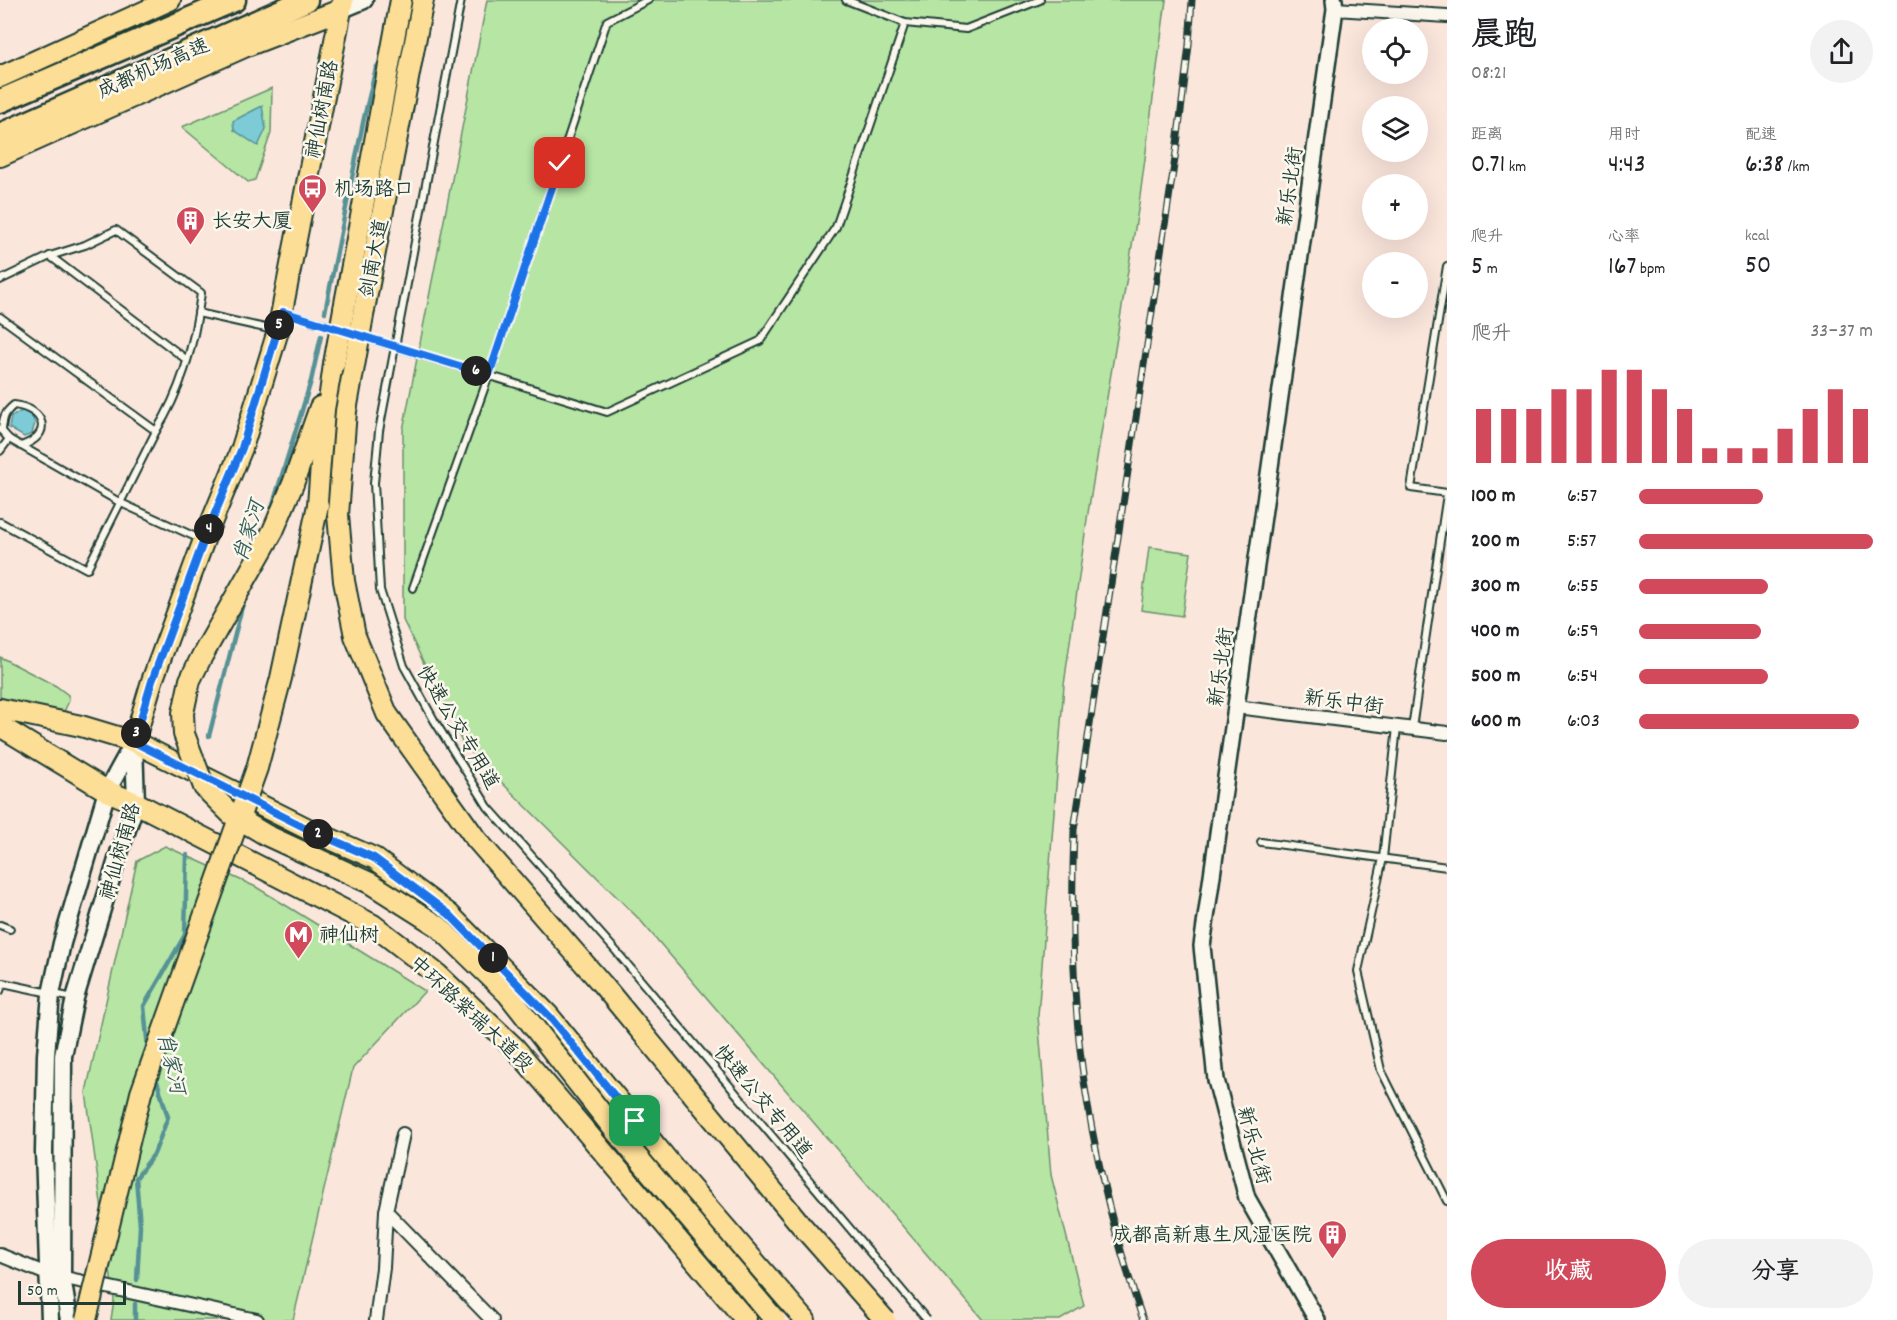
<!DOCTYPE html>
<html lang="zh">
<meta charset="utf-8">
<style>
body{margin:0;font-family:Dekko,"LXGW WenKai TC",sans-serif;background:#f2f2f2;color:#202124;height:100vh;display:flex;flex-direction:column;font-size:22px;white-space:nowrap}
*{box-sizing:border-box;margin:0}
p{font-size:20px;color:#757577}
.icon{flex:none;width:33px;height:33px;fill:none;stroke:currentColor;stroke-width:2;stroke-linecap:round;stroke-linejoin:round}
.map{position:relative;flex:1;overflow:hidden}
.panel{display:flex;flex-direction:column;background:#fff;width:450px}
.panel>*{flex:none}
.tools{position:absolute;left:1362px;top:18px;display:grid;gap:12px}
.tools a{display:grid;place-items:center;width:66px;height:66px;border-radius:50%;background:#fff;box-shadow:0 6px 24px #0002;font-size:30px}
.scale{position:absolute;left:18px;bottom:15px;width:108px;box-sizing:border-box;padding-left:6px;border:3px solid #1f3d34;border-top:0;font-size:16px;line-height:21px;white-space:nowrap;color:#1f3d34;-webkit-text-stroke:4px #fbf7ec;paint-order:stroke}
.pin{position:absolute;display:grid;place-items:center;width:51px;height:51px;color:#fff;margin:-26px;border-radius:12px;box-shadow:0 3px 9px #0006}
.km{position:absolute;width:30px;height:30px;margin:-15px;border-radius:50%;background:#222;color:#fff;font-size:16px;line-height:30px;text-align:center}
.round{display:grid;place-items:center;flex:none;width:63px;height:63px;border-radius:32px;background:#f2f2f2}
.overview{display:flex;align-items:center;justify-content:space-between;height:102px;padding:0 24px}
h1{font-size:33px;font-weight:600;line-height:45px}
.stats{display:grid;grid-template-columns:repeat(3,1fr);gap:9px;height:102px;padding:6px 24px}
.stats div{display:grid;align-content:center}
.stats b{font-size:26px;font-weight:600}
.stats small{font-size:16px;font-weight:400}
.stats p{font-size:16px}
.chart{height:168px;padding:12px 24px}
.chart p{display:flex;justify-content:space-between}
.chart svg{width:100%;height:108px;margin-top:6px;stroke:#d1495b;stroke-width:6}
.button{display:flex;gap:12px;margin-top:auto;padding:12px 24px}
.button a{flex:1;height:69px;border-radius:36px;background:#d1495b;color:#fff;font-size:24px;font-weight:600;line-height:69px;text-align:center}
.button a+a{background:#f2f2f2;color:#202124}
ul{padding:0 24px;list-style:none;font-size:20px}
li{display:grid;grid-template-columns:96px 72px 1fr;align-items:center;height:45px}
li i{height:15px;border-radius:8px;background:#d1495b}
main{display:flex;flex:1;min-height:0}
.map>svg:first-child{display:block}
.green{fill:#b6e5a4;stroke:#6a916c;stroke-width:1.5}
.water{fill:#7bcbd6;stroke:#569295;stroke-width:1.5}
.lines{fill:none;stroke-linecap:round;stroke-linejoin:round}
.stream{stroke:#569295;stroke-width:4.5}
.service-casing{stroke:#1f3d34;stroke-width:10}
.minor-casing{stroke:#1f3d34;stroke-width:16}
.tertiary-casing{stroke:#1f3d34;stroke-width:20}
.secondary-casing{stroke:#1f3d34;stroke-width:21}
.primary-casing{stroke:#1f3d34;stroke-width:24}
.trunk-casing{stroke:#1f3d34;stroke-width:24}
.motorway-casing{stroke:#1f3d34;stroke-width:27}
.service{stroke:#fbf7ec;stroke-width:6}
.minor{stroke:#fbf7ec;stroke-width:12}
.tertiary{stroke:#fbf7ec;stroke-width:15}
.secondary{stroke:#fbf7ec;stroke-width:16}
.primary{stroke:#fdde96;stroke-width:20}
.trunk{stroke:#fdde96;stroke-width:20}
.motorway{stroke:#fdde96;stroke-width:22}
.rail-casing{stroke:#1f3d34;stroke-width:7}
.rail{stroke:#fbf7ec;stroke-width:4.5;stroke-dasharray:14;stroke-linecap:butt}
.service-bridge-casing{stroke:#1f3d34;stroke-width:10;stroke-linecap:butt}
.trunk-bridge-casing{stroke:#1f3d34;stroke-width:24;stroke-linecap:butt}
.service-bridge{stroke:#fbf7ec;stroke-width:6}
.trunk-bridge{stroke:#fdde96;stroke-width:20}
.route-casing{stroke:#fff;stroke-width:12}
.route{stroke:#1a73e8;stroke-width:8}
.labels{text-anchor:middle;stroke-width:5;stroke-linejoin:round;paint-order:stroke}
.street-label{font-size:20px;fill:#1f3d34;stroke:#fbf7ec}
.poi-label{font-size:20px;fill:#1f3d34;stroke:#fbf7ec;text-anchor:start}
.water-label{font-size:21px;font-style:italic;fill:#36605c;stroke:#fbf7ec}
</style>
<main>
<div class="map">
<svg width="1447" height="1320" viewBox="0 0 1447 1320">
<rect width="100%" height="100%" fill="#fbe6dc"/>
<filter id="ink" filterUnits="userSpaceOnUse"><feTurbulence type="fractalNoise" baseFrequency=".0167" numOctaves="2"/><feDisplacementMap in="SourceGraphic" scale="12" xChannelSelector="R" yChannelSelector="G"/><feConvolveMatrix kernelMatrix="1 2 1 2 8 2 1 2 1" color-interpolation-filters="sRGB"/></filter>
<g filter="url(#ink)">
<!-- green -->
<g class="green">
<polygon points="487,0 1166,0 1139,204 1087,519 1064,685 1038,1016 1051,1175 1084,1306 1060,1320 983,1320 640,920 463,744 403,620 403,430"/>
<polygon points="272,88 271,133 255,180 248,182 182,127"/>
<polygon points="1149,547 1191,553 1182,616 1141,610"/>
<polygon points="0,657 56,686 68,695 69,701 60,720 0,697"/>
<polygon points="165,846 256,887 425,991 353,1068 293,1320 111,1320 114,1300 86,1092 137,861"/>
</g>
<!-- water -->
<g class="water">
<polygon points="262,106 266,129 258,146 234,130 233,121"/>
<polygon points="23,410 30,413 35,423 32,434 24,437 9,428 11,417"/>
</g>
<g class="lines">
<!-- stream -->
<g class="stream">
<polyline points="325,312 364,118 376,68 381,61"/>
<polyline points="270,514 311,381 321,336"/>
<polyline points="209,736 244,599"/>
<polyline points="148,1049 144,1006 185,935 187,855"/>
<polyline points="137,1280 140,1226 136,1178 154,1154 168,1117 155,1075"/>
<polyline points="135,1320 135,1304"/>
</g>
<defs>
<g id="service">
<polyline points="846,0 905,23 966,29 1040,0"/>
<polyline points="50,256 187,360"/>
<polyline points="1447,266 1411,488 1447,493"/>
<path d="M0,280L50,256L85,245L116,230L201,293C195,341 182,390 156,431L87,569L0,522"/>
<polyline points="283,312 337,328"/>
<polyline points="198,313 274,330"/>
<polyline points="0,317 156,431"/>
<polyline points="364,337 607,412 760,341 836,227 905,23"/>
<polyline points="0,429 9,439 121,503 200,539"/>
<path d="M2,430C3,418 4,413 14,405C45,409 54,435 21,446"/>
<polyline points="0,451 9,439"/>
<polyline points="413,588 489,375 607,21 648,0"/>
<polyline points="1397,727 1383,858 1358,971 1381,1070 1447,1201"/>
<polyline points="1412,728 1447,494"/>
<polyline points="1261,842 1447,867"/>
<polyline points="0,925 10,929"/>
<polyline points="0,991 3,983 73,998"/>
</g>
<g id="minor">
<polyline points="1335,9 1447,16"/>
<polyline points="1236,707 1447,733"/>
<polyline points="386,1211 492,1320"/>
<polyline points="0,1255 47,1274 257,1320"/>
<polyline points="376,1320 383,1268 386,1211 403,1134"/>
</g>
<polyline id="tertiary" points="1317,1320 1247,1198 1216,1080 1202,946 1335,9 1334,0"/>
<g id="secondary">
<polyline points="340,10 364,0"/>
<polyline points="50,1320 44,1152 46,1055 51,994 62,943 107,791 134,742"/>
<polyline points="69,1320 62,1277 63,1056 75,998 119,853 136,803 134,744"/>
</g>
<g id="primary">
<polyline points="0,77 170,0"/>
<polyline points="0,156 244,47 340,10"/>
<polyline points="0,709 81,726 134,742 310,830 374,858 449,914 549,1016 678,1173 805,1320"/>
<polyline points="0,726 107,791 136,803 373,925 437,974 515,1048 746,1320"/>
<polyline points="134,742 152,681 204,540 242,448 278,331 343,0"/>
</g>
<g id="trunk">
<polyline points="344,309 401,0"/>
<polyline points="364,310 423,0"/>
<polyline points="293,484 320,407"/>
<polyline points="318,505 322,452 334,364"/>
</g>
<g id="motorway">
<polyline points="0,101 234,0"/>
<polyline points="0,135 306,0"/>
</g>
</defs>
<!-- service casing -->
<use href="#service" class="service-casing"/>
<!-- minor casing -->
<use href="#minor" class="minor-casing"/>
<!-- tertiary casing -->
<use href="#tertiary" class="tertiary-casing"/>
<!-- secondary casing -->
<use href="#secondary" class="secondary-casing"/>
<!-- primary casing -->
<use href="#primary" class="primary-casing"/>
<!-- trunk casing -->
<use href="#trunk" class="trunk-casing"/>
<!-- motorway casing -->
<use href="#motorway" class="motorway-casing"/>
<!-- service -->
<use href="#service" class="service"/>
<!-- minor -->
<use href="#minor" class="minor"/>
<!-- tertiary -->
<use href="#tertiary" class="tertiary"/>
<!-- secondary -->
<use href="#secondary" class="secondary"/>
<!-- primary -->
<use href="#primary" class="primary"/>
<!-- trunk -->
<use href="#trunk" class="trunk"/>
<!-- motorway -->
<use href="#motorway" class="motorway"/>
<defs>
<path id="rail" d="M1143,1320C1116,1242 1096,1162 1084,1081C1072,998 1071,913 1074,830L1176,152L1189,45L1192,0"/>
</defs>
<!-- rail casing -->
<use href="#rail" class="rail-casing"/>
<!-- rail -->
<use href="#rail" class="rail"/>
<defs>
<polyline id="service-bridge" points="461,0 379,431 374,483 380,590 404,666 434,720 488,807 616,951 927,1320"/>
<g id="trunk-bridge">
<polyline points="364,310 346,411 338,515 344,581 355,636 387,714 476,839 602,984 801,1225 885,1320"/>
<polyline points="334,364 344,309"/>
<polyline points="293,484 273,531 202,656 190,680 183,713 184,734 204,787 231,814 266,835 370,883 438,926 508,994 617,1133 775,1320"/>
<polyline points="86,1320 141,1093 257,768 281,678 318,505"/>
</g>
</defs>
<!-- service-bridge casing -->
<use href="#service-bridge" class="service-bridge-casing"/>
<!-- trunk-bridge casing -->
<use href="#trunk-bridge" class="trunk-bridge-casing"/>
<!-- service-bridge -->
<use href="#service-bridge" class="service-bridge"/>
<!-- trunk-bridge -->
<use href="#trunk-bridge" class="trunk-bridge"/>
</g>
</g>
<g class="lines" filter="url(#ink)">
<defs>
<polyline id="route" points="560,163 489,375 283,312 242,448 204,540 152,681 134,742 310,830 374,858 449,914 549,1016 635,1121"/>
</defs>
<!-- route casing -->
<use href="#route" class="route-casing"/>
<!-- route -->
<use href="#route" class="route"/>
</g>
<!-- icons -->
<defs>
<symbol id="bus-pin" viewBox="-11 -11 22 30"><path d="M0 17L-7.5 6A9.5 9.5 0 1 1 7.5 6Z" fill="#d1495b" stroke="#fbf7ec"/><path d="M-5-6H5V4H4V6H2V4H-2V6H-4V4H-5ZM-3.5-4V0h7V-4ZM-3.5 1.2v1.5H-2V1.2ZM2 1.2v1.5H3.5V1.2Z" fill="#fff"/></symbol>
<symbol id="building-pin" viewBox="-11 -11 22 30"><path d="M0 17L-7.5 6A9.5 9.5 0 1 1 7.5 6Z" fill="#d1495b" stroke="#fbf7ec"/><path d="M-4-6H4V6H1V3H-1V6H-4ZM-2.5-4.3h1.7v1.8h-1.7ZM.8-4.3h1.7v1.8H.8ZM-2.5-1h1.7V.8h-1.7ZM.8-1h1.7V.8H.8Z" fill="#fff"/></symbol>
<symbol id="metro-pin" viewBox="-11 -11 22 30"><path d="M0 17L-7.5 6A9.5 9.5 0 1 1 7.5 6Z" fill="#d1495b" stroke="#fbf7ec"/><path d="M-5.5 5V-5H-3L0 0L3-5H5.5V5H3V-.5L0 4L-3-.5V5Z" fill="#fff"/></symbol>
</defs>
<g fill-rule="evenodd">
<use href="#bus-pin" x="296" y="172" width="33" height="45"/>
<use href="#building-pin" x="174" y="204" width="33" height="45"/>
<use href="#metro-pin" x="282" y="918" width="33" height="45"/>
<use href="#building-pin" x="1316" y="1218" width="33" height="45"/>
</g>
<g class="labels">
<!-- street labels -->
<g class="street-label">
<text transform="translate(153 67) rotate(-24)" y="7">成都机场高速</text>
<text transform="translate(321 109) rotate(-79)" y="7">神仙树南路</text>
<text transform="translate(1289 186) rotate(-82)" y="7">新乐北街</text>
<text transform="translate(373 258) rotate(-79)" y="7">剑南大道</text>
<text transform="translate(1220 667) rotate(-82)" y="7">新乐北街</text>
<text transform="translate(1344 701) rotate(7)" y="7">新乐中街</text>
<text transform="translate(459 727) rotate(59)" y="7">快速公交专用道</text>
<text transform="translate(119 851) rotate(-74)" y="7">神仙树南路</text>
<text transform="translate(472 1013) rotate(43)" y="7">中环路紫瑞大道段</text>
<text transform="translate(764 1101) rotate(50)" y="7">快速公交专用道</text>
<text transform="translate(1255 1145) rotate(75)" y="7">新乐北街</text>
</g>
<!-- poi labels -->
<g class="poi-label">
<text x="334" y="195">机场路口</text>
<text x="212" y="227">长安大厦</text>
<text x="319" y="941">神仙树</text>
<text x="1312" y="1241" text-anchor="end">成都高新惠生风湿医院</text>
</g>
<!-- water labels -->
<g class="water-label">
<text transform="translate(248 531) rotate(-73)" y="7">肖家河</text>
<text transform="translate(172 1063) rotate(77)" y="7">肖家河</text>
</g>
</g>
</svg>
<div class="tools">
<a><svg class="icon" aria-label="locate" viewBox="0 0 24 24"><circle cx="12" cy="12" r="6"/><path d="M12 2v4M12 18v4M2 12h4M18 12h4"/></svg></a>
<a><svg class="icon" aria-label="layers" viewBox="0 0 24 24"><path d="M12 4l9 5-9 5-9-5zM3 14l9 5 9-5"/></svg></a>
<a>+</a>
<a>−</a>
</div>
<div class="scale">50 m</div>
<div class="pin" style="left:635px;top:1121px;background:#1e9e55"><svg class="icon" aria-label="arrive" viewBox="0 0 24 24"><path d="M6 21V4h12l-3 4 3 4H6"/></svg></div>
<div class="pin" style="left:560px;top:163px;background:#d93025"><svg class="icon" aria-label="check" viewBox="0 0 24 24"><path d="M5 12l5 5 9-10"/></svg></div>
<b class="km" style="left:493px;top:958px">1</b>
<b class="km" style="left:318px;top:834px">2</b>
<b class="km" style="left:136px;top:733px">3</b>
<b class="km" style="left:209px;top:529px">4</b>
<b class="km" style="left:279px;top:325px">5</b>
<b class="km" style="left:476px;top:371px">6</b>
</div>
<section class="panel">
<div class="overview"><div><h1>晨跑</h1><p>08:21</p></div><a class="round"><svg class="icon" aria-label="share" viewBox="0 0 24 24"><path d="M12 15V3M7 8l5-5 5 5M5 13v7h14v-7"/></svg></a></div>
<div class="stats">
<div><p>距离</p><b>0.71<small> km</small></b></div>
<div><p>用时</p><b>4:43</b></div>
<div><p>配速</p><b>6:38<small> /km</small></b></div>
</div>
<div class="stats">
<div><p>爬升</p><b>5<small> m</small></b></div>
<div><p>心率</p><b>167<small> bpm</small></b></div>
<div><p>kcal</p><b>50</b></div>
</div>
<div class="chart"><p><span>爬升</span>33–37 m</p>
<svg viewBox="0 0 160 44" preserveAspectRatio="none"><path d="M5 44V22M15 44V22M25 44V22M35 44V14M45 44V14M55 44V6M65 44V6M75 44V14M85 44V22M95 44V38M105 44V38M115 44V38M125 44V30M135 44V22M145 44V14M155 44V22"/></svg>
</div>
<ul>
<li><b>100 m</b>6:57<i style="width:53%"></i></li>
<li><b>200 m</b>5:57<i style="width:100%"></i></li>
<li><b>300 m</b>6:55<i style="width:55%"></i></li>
<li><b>400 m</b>6:59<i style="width:52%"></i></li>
<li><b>500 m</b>6:54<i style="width:55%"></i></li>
<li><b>600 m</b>6:03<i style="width:94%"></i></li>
</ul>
<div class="button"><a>收藏</a><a>分享</a></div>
</section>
</main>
